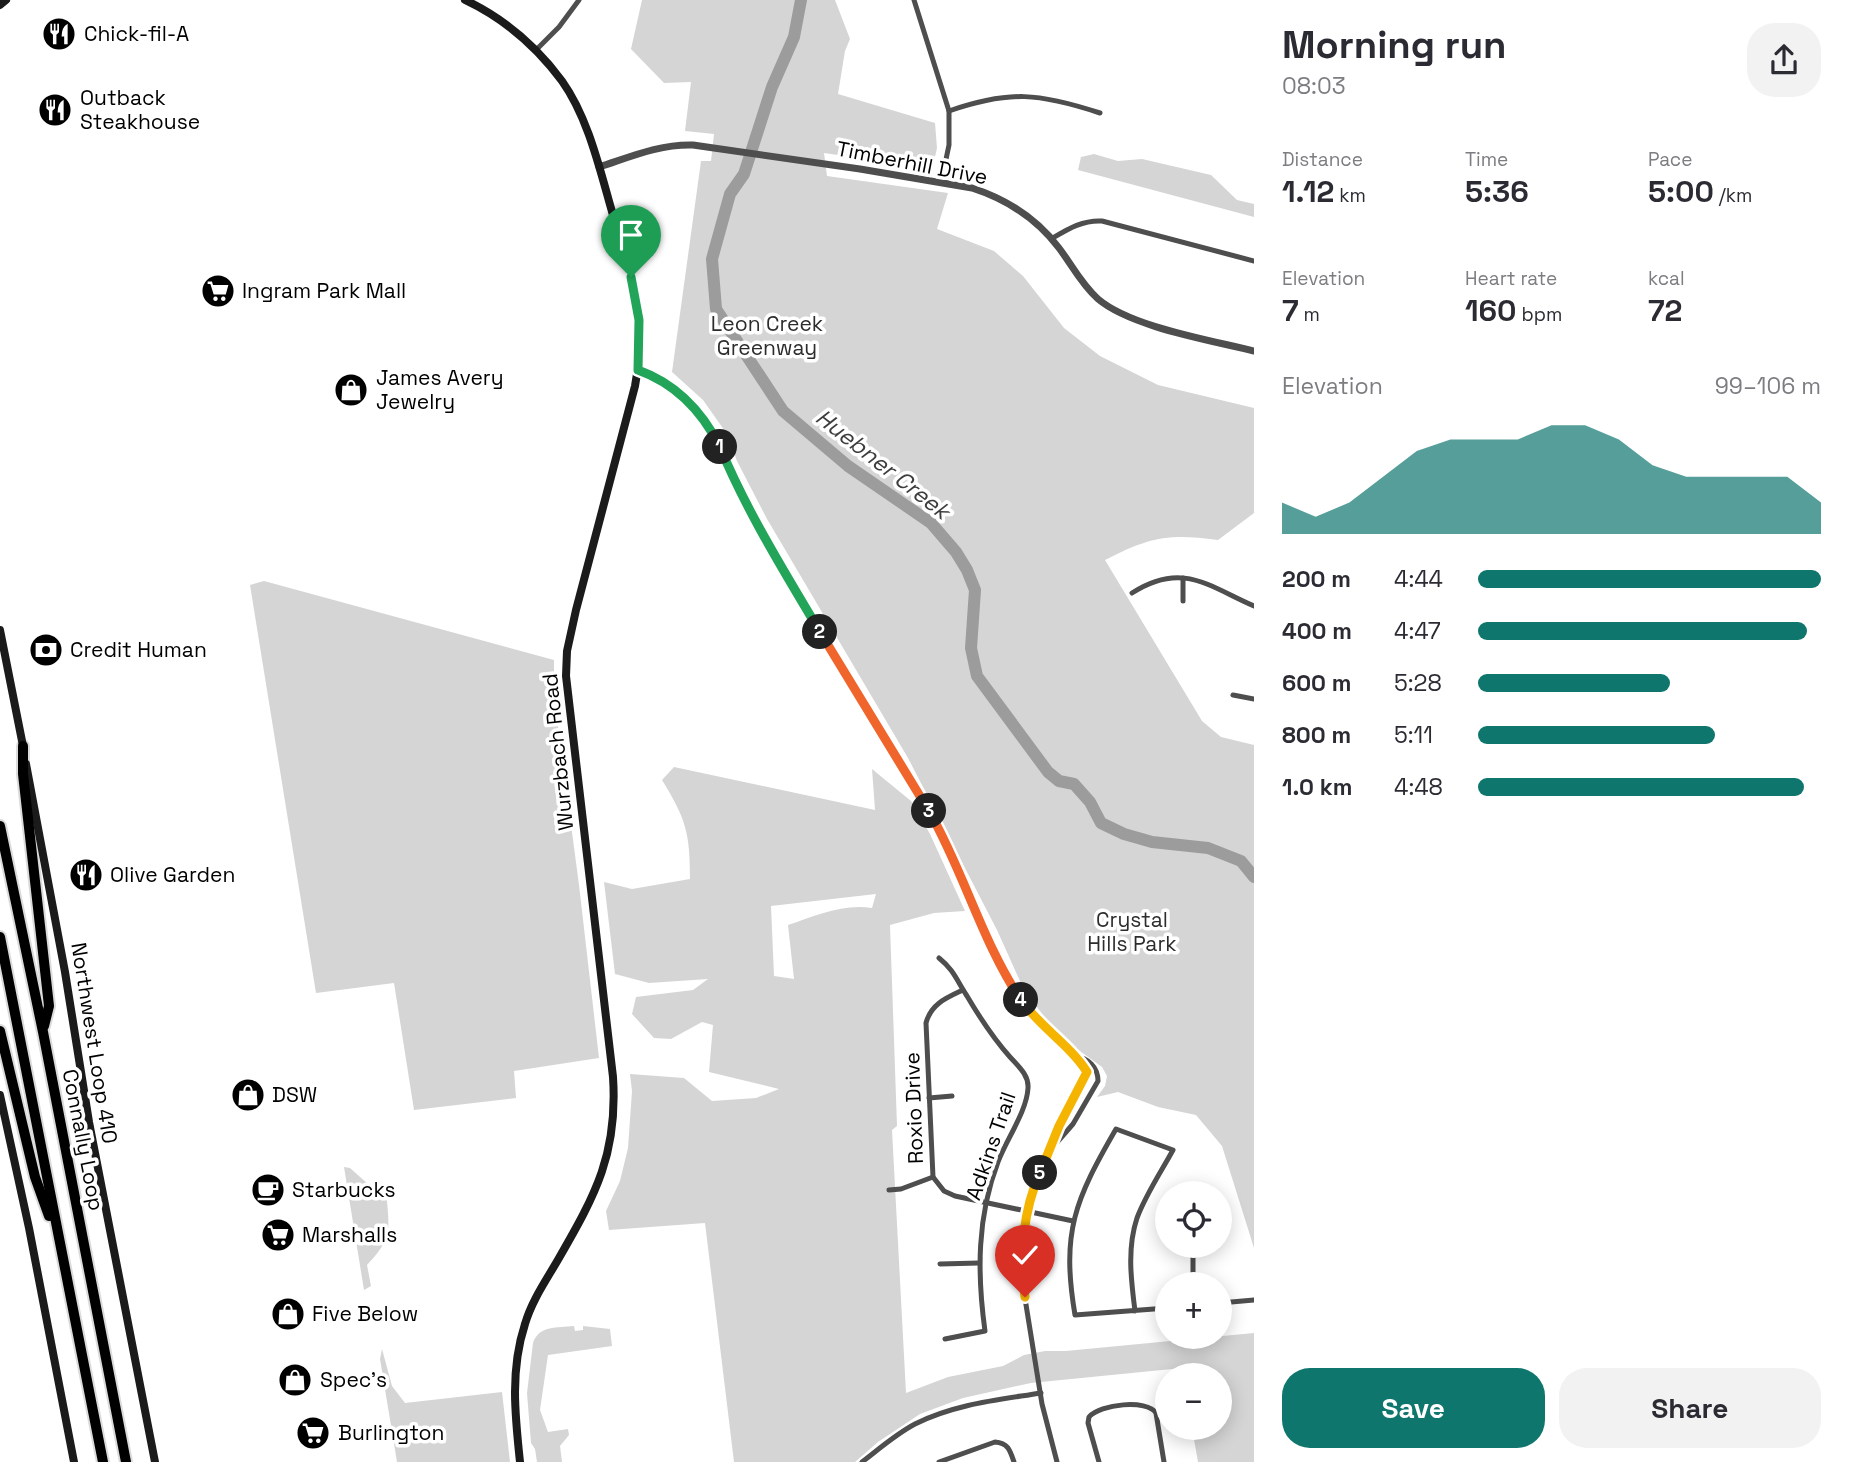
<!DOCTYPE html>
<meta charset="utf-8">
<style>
body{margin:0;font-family:"Space Grotesk",sans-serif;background:#f2f2f3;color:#2b2b33;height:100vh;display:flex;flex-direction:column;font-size:26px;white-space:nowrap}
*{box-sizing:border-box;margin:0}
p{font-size:23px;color:#7c7c81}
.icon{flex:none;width:38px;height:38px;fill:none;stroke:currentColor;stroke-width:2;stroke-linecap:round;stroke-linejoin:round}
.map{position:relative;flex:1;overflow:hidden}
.details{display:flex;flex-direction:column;background:#fff;width:595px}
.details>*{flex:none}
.controls{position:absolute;left:1155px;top:1181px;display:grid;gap:14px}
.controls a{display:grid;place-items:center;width:77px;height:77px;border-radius:50%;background:#fff;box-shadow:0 4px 18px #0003;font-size:35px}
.pin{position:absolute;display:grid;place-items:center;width:60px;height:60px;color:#fff;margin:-72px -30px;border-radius:50% 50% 50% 0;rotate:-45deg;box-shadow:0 0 7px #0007}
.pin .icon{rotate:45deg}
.km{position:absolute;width:35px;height:35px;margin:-18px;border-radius:50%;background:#222;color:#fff;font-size:19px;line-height:35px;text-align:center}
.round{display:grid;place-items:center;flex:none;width:74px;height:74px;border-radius:28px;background:#f2f2f3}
.overview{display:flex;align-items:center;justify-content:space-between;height:119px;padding:0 28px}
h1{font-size:38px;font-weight:700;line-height:52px}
.figures{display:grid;grid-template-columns:repeat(3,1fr);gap:10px;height:119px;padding:7px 28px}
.figures div{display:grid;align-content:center}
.figures b{font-size:30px;font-weight:700}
.figures small{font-size:19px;font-weight:400}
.figures p{font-size:19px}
.chart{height:196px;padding:14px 28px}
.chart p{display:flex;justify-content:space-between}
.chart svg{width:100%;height:126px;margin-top:7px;fill:#0f766e;opacity:.7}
.button{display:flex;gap:14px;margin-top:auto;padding:14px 28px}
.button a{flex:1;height:80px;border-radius:28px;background:#0f766e;color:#fff;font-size:28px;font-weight:700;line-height:80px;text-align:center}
.button a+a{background:#f2f2f3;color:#2b2b33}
ul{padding:0 28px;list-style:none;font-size:23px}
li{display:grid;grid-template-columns:112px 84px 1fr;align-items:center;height:52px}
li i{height:18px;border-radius:9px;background:#0f766e}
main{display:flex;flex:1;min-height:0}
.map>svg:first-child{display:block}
.green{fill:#d5d5d5;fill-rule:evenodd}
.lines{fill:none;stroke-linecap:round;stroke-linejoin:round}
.river{stroke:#9c9c9c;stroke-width:12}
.motorway-casing{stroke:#dbdbdb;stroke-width:14}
.minor{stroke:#4e4e4e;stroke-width:5}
.tertiary{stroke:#4e4e4e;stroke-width:7}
.secondary{stroke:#1b1b1b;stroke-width:8}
.motorway{stroke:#000;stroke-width:10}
.split-1-casing{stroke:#fff;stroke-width:14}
.split-2-casing{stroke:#fff;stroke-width:14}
.split-3-casing{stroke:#fff;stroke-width:14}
.split-4-casing{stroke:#fff;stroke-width:14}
.split-5-casing{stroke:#fff;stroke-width:14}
.split-6-casing{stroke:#fff;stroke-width:14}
.split-1{stroke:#22a559;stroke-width:9}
.split-2{stroke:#22a559;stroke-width:9}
.split-3{stroke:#f0652b;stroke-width:9}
.split-4{stroke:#f0652b;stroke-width:9}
.split-5{stroke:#f5b400;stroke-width:9}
.split-6{stroke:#f5b400;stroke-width:9}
.labels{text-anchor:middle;stroke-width:7;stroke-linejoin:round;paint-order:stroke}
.poi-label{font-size:21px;fill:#000;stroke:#fff;text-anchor:start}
.street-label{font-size:21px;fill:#000;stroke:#fff}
.park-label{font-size:21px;fill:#2c2c2c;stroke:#fff}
.water-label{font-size:23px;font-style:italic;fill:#3d3d3d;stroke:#fff}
</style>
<main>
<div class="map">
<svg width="1254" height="1462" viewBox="0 0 1254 1462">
<rect width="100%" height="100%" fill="#fff"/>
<!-- green -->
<g class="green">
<path d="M642,0H835L850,39L845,51L838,94L935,123L937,148L934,161L921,167L824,153L827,176L948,193L937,229L994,251L1023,276L1064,328L1100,356L1158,385L1254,408V513L1218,540C1169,533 1149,537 1105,560L1202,721L1221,737L1254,745V1248L1222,1146L1196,1115L1158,1107L1118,1092L1097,1097L1105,1086L1107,1076L1102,1067L1059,1036L1024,990L997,930L908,758L767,519L737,461L727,434L703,400L672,372L701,161H711L714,134L685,131L691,82L664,83L631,49Z"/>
<polygon points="1094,154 1118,161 1142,159 1211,175 1237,200 1254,204 1254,217 1078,170 1081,157"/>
<polygon points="264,581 554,660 554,696 579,885 599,1058 514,1071 516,1098 414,1110 394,983 316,993 250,585"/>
<path d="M674,767L875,810L872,769L911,801L930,834L965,911L934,913L890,925L897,1126L892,1130L906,1393L948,1377L1003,1366L1024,1355L1045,1351H1066L1254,1333V1462H1198L1192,1428H1220V1376L1183,1375L1182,1368L1031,1383L963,1398L920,1414L878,1442L855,1462H734L705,1223L609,1230L606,1211L620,1181L628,1148L632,1091L630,1074L684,1078L712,1101L756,1098L779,1089L709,1072L713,1025L702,1022L671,1039L654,1038L632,1014L636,997L693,990L708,979L649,983L615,974L604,882L632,889L690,879C690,833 686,819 662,780ZM876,894L872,908C844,903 814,916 788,925L794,979L774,976L771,906Z"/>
<path d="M344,1167L350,1168L387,1201C390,1234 390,1240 367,1265L371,1286L364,1290Z"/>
<path d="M574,1326L575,1331L583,1330V1326L610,1329L612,1346L548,1355L540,1410L548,1432L568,1429L569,1435L560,1446L562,1462H537L535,1449L531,1443L527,1393L533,1343C539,1325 557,1328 574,1326Z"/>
<polygon points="382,1349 392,1386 405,1403 502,1392 510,1462 397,1462 380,1359"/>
</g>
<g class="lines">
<!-- river -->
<polyline class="river" points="801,0 794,37 772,87 744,174 730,194 712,259 716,309 783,411 848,466 931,523 956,552 967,570 975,590 971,648 977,676 1048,772 1059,781 1074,784 1090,802 1101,823 1124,834 1152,842 1208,848 1241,861 1254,877"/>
<defs>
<g id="motorway">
<polyline points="23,746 23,774 49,1006 44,1026"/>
<polyline points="0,826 43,1032 126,1462"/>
<polyline points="0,937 103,1462"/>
<polyline points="0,1031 35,1177 49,1216"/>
</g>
</defs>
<!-- motorway casing -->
<use href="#motorway" class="motorway-casing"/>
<!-- minor -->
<g class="minor">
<polyline points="914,0 949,111 949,145 941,183"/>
<polyline points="536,50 559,27 579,0"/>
<path d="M949,111C1010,90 1039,93 1100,113"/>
<path d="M1051,239C1068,229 1082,220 1102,221L1254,261"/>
<polyline points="638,371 653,375 677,390 706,420 754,521 947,846 1011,984 1041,1025 1075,1056 1087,1072 1059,1126 1036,1181 1024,1233 1023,1286 1042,1404 1057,1462"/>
<polyline points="1183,578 1183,601"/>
<path d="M1132,593C1182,561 1208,586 1254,606"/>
<polyline points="1233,695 1254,699"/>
<path d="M939,958C954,970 957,981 967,996C980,1018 993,1038 1010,1057C1018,1066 1029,1075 1028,1088C1027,1111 1006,1140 998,1162C977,1217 977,1273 985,1331L945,1339"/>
<path d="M963,990C946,998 931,1004 926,1023L933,1177L944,1191L955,1196L1073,1221"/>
<polyline points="929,1098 952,1096"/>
<path d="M1052,1148L1073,1124L1098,1081C1098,1067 1088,1058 1075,1056"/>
<polyline points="889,1190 901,1189 933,1177"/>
<polyline points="1220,1209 1223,1208"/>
<polyline points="1193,1246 1193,1284"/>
<polyline points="940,1264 979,1263"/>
<polyline points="1220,1303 1254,1300"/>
<path d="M1135,1311C1131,1280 1127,1248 1137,1218C1146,1194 1161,1172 1173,1150L1116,1129C1075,1200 1061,1232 1075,1315L1167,1308"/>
<path d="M862,1462C879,1449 896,1434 915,1424C955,1404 998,1400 1041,1393"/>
<path d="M939,1462L995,1442C1008,1443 1010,1450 1014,1462"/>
<path d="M1099,1462L1088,1423L1089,1417C1100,1404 1147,1399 1156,1413L1164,1462"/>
</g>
<!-- tertiary -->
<path class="tertiary" d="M599,167C630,157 659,144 693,145L860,169L972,188C1006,199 1037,219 1059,248C1072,265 1081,284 1098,299C1131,327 1210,340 1254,351"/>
<!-- secondary -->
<g class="secondary">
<path d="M465,0C503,18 537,47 562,81C589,119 600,171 613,215C623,248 635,282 638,318C641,341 639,364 635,386L576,610L567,651L566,676L613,1077C618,1153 596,1194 559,1258C547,1279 532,1300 525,1324C510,1370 515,1415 520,1462"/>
<polyline points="0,5 6,0"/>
<polyline points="0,630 24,751"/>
<polyline points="26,764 65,972 89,1122 155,1462"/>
<polyline points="0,1095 29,1228 74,1462"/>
</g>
<!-- motorway -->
<use href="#motorway" class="motorway"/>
</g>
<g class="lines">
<defs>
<path id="split-1" d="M631,277L639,320L638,370C677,384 702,411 720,447"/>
<path id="split-2" d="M720,447C747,512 784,571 820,632"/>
<polyline id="split-3" points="820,632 929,811"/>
<path id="split-4" d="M929,811C964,872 982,942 1021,1000"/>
<path id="split-5" d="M1021,1000C1040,1027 1070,1045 1087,1072L1059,1126L1040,1173"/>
<path id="split-6" d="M1025,1297C1019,1257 1023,1210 1040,1173"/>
</defs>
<!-- split-1 casing -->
<use href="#split-1" class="split-1-casing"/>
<!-- split-2 casing -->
<use href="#split-2" class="split-2-casing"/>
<!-- split-3 casing -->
<use href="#split-3" class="split-3-casing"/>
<!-- split-4 casing -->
<use href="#split-4" class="split-4-casing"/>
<!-- split-5 casing -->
<use href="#split-5" class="split-5-casing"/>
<!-- split-6 casing -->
<use href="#split-6" class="split-6-casing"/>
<!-- split-1 -->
<use href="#split-1" class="split-1"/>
<!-- split-2 -->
<use href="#split-2" class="split-2"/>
<!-- split-3 -->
<use href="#split-3" class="split-3"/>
<!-- split-4 -->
<use href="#split-4" class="split-4"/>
<!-- split-5 -->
<use href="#split-5" class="split-5"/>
<!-- split-6 -->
<use href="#split-6" class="split-6"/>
</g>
<!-- icons -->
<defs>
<symbol id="restaurant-disc" viewBox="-11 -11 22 22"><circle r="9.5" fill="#000" stroke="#fff"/><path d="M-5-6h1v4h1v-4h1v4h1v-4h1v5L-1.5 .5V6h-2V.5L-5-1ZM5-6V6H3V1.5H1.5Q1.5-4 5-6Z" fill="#fff"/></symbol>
<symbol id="supermarket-disc" viewBox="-11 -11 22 22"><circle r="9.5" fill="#000" stroke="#fff"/><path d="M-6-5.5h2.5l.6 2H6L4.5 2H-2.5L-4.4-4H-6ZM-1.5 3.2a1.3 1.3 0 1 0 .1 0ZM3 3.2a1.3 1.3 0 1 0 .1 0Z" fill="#fff"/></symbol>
<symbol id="shop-disc" viewBox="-11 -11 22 22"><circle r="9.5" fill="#000" stroke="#fff"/><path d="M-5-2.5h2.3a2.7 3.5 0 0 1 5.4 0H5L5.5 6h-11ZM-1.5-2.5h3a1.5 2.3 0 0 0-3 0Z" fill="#fff"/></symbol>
<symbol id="bank-disc" viewBox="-11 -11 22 22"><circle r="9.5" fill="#000" stroke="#fff"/><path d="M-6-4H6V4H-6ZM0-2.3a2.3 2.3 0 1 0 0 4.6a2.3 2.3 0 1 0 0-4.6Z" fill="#fff"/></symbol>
<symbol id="cafe-disc" viewBox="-11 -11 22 22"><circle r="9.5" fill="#000" stroke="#fff"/><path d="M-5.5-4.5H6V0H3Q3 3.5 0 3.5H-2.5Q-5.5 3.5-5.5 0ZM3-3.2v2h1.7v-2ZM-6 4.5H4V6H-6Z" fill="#fff"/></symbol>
</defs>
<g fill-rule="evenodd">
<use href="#restaurant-disc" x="40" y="15" width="38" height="38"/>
<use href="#restaurant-disc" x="36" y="91" width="38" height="38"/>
<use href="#supermarket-disc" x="199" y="272" width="38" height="38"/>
<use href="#shop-disc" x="332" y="371" width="38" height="38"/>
<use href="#bank-disc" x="27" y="631" width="38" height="38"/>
<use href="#restaurant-disc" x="67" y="856" width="38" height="38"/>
<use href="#shop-disc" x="229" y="1076" width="38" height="38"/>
<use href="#cafe-disc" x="249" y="1171" width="38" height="38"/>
<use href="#supermarket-disc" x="259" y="1216" width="38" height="38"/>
<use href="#shop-disc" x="269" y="1295" width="38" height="38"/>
<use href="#shop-disc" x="276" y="1361" width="38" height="38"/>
<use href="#supermarket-disc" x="294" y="1414" width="38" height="38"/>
</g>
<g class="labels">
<!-- poi labels -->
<g class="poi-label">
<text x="84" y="41">Chick-fil-A</text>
<text x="80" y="105">Outback<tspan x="80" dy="24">Steakhouse</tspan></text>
<text x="242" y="298">Ingram Park Mall</text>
<text x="376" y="385">James Avery<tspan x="376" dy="24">Jewelry</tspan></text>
<text x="70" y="657">Credit Human</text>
<text x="110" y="882">Olive Garden</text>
<text x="272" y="1102">DSW</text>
<text x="292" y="1197">Starbucks</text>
<text x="302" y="1242">Marshalls</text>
<text x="312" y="1321">Five Below</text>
<text x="320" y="1387">Spec's</text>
<text x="338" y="1440">Burlington</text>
</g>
<!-- street labels -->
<g class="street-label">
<text transform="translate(912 163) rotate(11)" y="7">Timberhill Drive</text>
<text transform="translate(558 752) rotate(-96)" y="7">Wurzbach Road</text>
<text transform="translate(94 1043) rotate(81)" y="7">Northwest Loop 410</text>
<text transform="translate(914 1108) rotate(-92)" y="7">Roxio Drive</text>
<text transform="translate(83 1140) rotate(79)" y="7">Connally Loop</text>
<text transform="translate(991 1146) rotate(-71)" y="7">Adkins Trail</text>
</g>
<!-- park labels -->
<g class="park-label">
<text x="767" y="331">Leon Creek<tspan x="767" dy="24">Greenway</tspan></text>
<text x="1132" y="927">Crystal<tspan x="1132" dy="24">Hills Park</tspan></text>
</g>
<!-- water labels -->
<g class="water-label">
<text transform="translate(883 464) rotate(38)" y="8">Huebner Creek</text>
</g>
</g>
</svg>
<div class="controls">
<a><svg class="icon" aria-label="locate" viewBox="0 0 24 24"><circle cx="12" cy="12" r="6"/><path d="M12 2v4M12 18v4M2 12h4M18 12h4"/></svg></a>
<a>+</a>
<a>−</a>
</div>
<div class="pin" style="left:631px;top:277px;background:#1e9e55"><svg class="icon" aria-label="arrive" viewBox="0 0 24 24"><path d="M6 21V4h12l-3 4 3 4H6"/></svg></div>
<div class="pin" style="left:1025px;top:1297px;background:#d93025"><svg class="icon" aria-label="check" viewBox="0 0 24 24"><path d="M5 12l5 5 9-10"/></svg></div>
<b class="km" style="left:720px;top:447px">1</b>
<b class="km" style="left:820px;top:632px">2</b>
<b class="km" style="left:929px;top:811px">3</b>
<b class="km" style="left:1021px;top:1000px">4</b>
<b class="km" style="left:1040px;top:1173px">5</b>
</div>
<section class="details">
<div class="overview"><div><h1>Morning run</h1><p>08:03</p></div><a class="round"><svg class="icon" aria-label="share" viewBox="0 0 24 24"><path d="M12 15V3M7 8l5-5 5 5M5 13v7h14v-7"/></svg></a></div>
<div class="figures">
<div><p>Distance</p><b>1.12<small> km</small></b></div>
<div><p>Time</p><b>5:36</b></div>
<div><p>Pace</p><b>5:00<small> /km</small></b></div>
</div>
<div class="figures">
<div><p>Elevation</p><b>7<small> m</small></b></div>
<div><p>Heart rate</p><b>160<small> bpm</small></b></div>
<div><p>kcal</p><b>72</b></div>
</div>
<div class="chart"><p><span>Elevation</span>99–106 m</p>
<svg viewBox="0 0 160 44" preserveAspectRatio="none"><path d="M0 44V33L10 38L20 33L30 24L40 15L50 11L60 11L70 11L80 6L90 6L100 11L110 20L120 24L130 24L140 24L150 24L160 33V44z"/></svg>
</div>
<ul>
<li><b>200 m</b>4:44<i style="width:100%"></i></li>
<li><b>400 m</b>4:47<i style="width:96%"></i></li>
<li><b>600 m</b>5:28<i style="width:56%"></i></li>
<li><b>800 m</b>5:11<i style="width:69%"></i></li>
<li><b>1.0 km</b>4:48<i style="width:95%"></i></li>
</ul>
<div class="button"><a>Save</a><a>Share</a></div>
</section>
</main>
